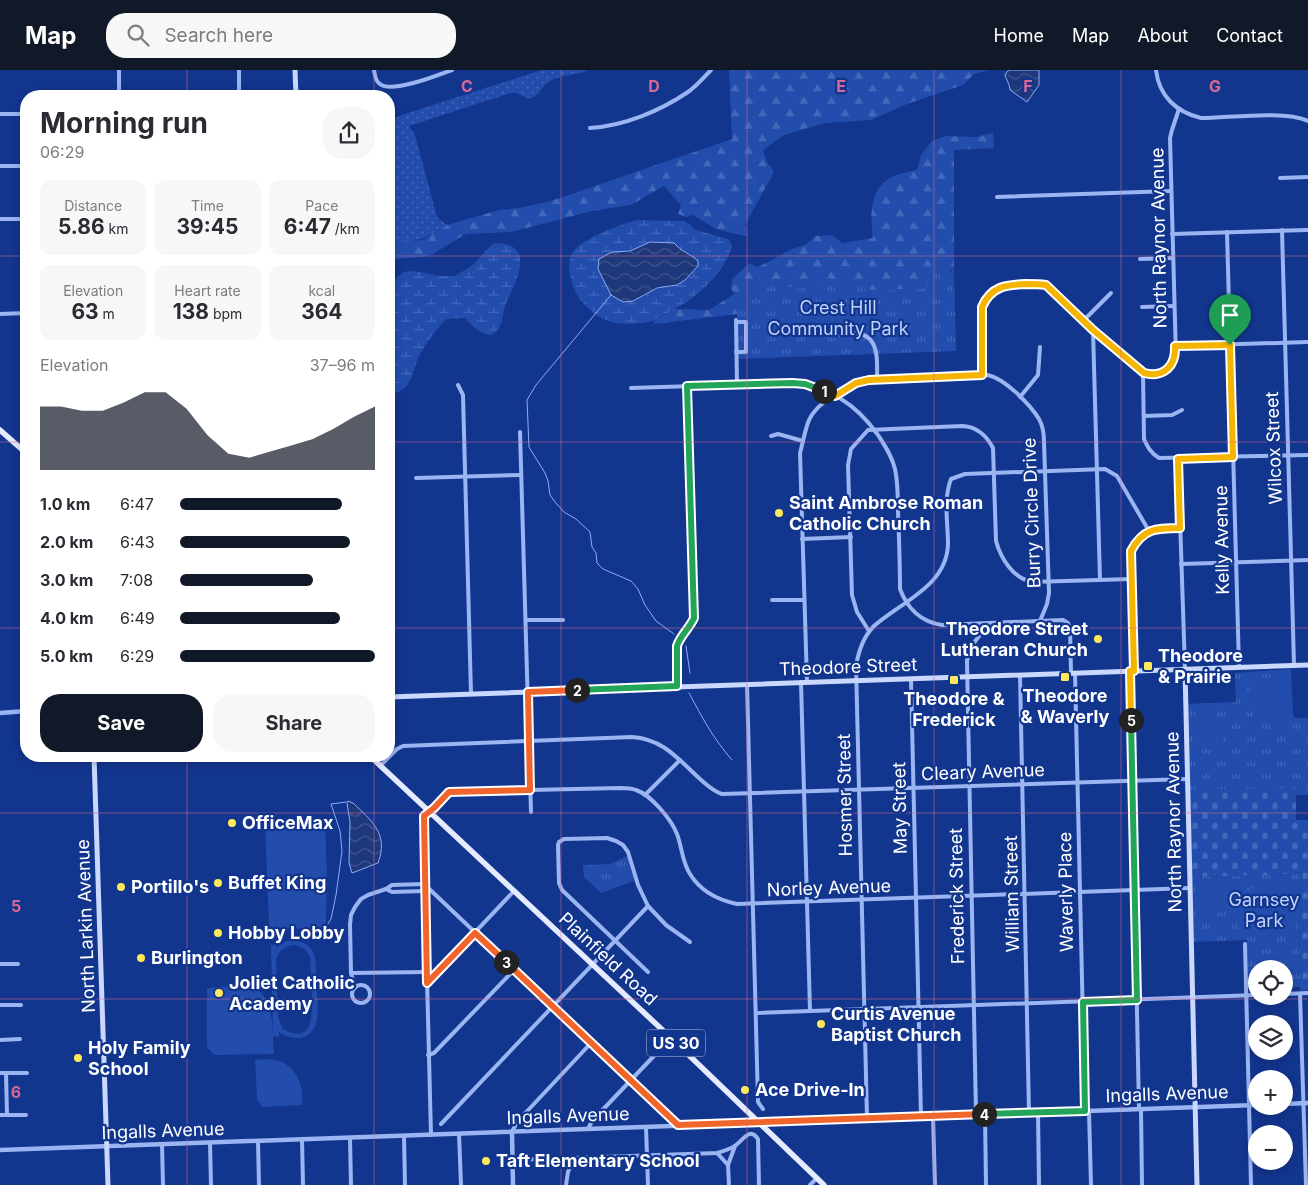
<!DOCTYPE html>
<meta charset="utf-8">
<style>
body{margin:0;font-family:Inter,sans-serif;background:#f7f7f7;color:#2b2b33;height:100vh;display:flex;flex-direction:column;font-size:19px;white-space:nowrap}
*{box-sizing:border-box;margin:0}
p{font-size:16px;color:#7c7c81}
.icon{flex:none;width:28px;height:28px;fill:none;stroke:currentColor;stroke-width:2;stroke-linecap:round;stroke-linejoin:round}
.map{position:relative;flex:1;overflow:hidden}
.panel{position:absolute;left:20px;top:20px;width:375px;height:672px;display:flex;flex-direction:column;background:#fff;border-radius:20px;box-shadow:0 2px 8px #0003}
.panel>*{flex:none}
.buttons{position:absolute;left:1248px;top:890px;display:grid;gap:10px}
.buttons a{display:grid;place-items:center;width:45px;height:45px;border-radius:50%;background:#fff;box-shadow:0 2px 8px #0003;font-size:25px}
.pin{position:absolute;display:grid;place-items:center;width:42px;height:42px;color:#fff;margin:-51px -21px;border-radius:50% 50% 50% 0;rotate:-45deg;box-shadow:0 0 5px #0007}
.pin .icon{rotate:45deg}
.km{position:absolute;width:25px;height:25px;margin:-12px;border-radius:50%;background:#222;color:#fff;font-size:14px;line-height:25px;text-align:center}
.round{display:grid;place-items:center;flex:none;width:52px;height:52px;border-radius:20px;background:#f7f7f7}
.summary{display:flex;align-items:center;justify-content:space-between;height:85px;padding:0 20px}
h1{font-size:28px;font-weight:700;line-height:38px}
.metrics{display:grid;grid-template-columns:repeat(3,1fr);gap:8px;height:85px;padding:5px 20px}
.metrics div{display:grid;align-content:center;border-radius:12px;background:#f7f7f7;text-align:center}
.metrics b{font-size:21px;font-weight:700}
.metrics small{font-size:14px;font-weight:400}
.metrics p{font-size:14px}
.chart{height:140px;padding:10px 20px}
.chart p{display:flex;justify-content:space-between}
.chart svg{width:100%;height:90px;margin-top:5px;fill:#111827;opacity:.7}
.cta{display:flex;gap:10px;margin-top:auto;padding:10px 20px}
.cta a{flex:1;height:58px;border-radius:20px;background:#111827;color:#fff;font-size:20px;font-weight:700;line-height:58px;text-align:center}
.cta a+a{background:#f7f7f7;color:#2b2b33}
ul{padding:0 20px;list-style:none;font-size:16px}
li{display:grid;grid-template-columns:80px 60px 1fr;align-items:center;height:38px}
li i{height:12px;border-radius:6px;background:#111827}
header{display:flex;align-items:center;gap:30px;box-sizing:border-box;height:70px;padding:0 25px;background:#111827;color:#fff}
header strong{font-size:24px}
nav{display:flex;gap:28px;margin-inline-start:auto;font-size:18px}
.search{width:350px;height:45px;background:#f7f7f7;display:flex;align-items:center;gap:12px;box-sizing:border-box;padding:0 18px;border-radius:20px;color:#7c7c81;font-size:19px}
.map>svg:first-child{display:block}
.grass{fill:url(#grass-dots)}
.forest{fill:url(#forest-firs)}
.wetland{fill:url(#wetland-marsh);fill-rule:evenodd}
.cemetery{fill:url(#cemetery-stones)}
.park{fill:url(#park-tufts)}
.garden{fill:#234dad;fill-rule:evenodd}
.water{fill:url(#water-waves);stroke:#8cadf5}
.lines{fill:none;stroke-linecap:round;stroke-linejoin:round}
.stream{stroke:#8cadf5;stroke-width:1}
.minor{stroke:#9bb5f2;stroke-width:4}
.tertiary{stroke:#9bb5f2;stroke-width:4.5}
.secondary{stroke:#c9d8fc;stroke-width:5}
.primary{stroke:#e5ebff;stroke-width:5.5}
.split-1-casing{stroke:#fff;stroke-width:10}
.split-2-casing{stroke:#fff;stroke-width:10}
.split-3-casing{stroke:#fff;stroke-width:10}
.split-4-casing{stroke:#fff;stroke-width:10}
.split-5-casing{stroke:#fff;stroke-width:10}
.split-6-casing{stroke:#fff;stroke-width:10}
.split-1{stroke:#f5b400;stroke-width:6}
.split-2{stroke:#22a559;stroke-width:6}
.split-3{stroke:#f0652b;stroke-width:6}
.split-4{stroke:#f0652b;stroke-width:6}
.split-5{stroke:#22a559;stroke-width:6}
.split-6{stroke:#f5b400;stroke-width:6}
.grid{fill:none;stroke:#d76994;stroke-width:1;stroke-opacity:0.55}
.poi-dot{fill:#ffe95b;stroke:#12358e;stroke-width:2}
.labels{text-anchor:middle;stroke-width:4.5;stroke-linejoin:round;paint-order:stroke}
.shield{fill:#12358e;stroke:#b8c2dd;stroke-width:1}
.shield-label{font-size:16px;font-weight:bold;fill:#fff}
.street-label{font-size:18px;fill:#fff;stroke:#12358e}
.park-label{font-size:18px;fill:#c2d3fd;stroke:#12358e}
.poi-label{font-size:18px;font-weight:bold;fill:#fff;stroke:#12358e;text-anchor:start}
.grid-label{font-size:16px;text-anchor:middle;font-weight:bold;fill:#d76994;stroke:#12358e;stroke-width:4.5;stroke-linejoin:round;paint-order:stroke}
</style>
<header>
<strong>Map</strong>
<div class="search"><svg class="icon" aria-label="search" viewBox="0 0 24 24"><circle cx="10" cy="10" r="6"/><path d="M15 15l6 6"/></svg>Search here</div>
<nav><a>Home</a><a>Map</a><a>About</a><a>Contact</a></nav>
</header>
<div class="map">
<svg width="1308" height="1115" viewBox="0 0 1308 1115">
<defs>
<pattern id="grass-dots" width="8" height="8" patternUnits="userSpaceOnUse" patternTransform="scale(1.25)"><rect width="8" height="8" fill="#234dad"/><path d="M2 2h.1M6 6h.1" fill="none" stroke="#4468b9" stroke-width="1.8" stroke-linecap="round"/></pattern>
<pattern id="forest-firs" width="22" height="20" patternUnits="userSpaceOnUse" patternTransform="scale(1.25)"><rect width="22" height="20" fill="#234dad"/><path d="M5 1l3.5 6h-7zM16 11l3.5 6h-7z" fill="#4468b9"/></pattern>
<pattern id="wetland-marsh" width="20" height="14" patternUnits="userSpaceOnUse" patternTransform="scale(1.25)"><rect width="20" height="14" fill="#234dad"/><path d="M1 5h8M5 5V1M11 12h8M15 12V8" fill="none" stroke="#4468b9"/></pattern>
<pattern id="cemetery-stones" width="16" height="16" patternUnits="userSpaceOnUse" patternTransform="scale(1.25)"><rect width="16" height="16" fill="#234dad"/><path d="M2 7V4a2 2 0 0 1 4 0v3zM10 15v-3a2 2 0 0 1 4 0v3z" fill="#4468b9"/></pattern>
<pattern id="park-tufts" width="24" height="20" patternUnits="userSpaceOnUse" patternTransform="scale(1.25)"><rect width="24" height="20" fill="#234dad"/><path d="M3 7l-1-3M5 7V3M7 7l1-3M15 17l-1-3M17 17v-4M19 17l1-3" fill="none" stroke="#4468b9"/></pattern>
<pattern id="water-waves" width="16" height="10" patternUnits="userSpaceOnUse" patternTransform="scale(1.25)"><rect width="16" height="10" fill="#1e387b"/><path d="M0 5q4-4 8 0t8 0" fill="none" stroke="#40568f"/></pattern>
</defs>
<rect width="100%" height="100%" fill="#12358e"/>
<!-- grass -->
<path class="grass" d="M542,0H588C576,6 562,4 550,11C541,16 540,26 529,29L514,22L409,56L415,65L437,147L447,155C426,168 415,175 389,169V51L402,45Z"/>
<!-- forest -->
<g class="forest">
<polygon points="729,0 989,0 974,4 963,15 907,34 871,50 825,53 784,65 763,80 767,92 774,102 745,155 748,167 716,159 693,145 686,147 678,144 681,135 664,116 631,135 592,141 511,162 466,164 429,186 389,190 389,169 397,171 423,170 447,155 499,140 519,138 551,131 732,69"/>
<path d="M993,63L994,78L954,80V204L951,200H935L931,214L921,219L872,220L863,218L854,212L822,223L746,225L744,235L737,244L654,254V251L673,239L709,240L734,224L731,218L732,209L749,193L758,197L792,179L805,175L816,166L832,165L842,173L873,168C870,146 869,117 894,106C901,103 910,102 917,100L921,85L932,71L945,66L976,67Z"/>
</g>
<!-- wetland -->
<g class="wetland">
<path d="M636,150L685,151L696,160L728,169L732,175C728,194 712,212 697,224C688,232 682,235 672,240C665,243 659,249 652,251C629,257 605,255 588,238C580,230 573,220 571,209C569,201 568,190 572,183C582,168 618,156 636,150ZM650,172L674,173L682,182L690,184L698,196C692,203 685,212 677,215C662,220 659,215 643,227L603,186C619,179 635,183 650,172Z"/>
<path d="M495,173C535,173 518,209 507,231C501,242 505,259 491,265C479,264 473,256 465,248L446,249C437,259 428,270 422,281C411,296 416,322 389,324V216L403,202L415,201L439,206H455L473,195L491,175Z"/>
</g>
<!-- cemetery -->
<polygon class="cemetery" points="1296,718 1296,750 1308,750 1308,920 1300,921 1299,804 1192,807 1189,720"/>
<!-- park -->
<g class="park">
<path d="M939,197H945L954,204L956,281L738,289L737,244L744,235L748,218L764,204C789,217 793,223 821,214L824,208L854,212L863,218L872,220L921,219L931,214L935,200Z"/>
<polygon points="1291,599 1293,645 1295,648 1308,648 1308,725 1296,725 1296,718 1189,720 1188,634 1236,632 1235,603"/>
<polygon points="627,786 634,811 601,823 584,807 583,795 611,794"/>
<polygon points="1299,804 1300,917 1284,917 1284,899 1256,899 1256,918 1248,918 1247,870 1193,872 1192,807"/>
</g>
<!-- garden -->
<g class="garden">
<polygon points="1280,607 1290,618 1292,646 1255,647 1252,644 1251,608"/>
<path d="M1220,647L1222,649L1223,679C1197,681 1191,676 1191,649Z"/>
<polygon points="325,749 327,807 326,852 321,858 271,859 269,856 265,755 270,750"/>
<path d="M1290,807L1296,863L1293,866L1237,865C1238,826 1247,809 1290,807Z"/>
<polygon points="1230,809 1232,825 1228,839 1216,844 1198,843 1197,813 1200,810"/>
<path d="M286,871C296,869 308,872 313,882C317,891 316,903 316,913C317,930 324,963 301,968C293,969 286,967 279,962V967L273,966L271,875H276V878ZM295,875L305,879L310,887C311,898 311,909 312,919C312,939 316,977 283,959L278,947L276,890C279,880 285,876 295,875Z"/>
<path d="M249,915C276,925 272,960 274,984L214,985L207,977V918Z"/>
<path d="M269,989C274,990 280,991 284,993C299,1002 304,1019 302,1035L263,1037L257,1030L255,990Z"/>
</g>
<!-- water -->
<g class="water">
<path d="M1009,0H1039V15L1027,32L1010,20C1010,13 1005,9 1005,4Z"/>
<path d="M650,172L674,173C682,182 689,183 698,191V196L685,210L677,215L657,218L633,231L623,232L611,225L598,199L599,189L612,182L630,181Z"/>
<path d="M348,731L353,733C372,751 389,764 378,793L352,803L349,793L350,752L347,733Z"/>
</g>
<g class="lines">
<!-- stream -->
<g class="stream">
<polyline points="611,225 536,315 527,330 529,377 545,403 548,411 550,425 555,432 564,442 576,449 590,462 592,477 596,483 597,493 603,499 631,511 638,519 645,535 656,551 674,564"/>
<polyline points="686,576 690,603"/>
<path d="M689,623C703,649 713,668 732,690"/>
<polyline points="321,865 331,849 336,825 342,781 340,761 331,734 346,732"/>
</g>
<!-- minor -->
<g class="minor">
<polyline points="119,0 119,26"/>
<polyline points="239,0 239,26"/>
<path d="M374,0C375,5 375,11 380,14C392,24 438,5 452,0"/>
<path d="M1156,0C1159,26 1176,42 1201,48C1229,48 1284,40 1308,51"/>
<polyline points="0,44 26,44"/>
<path d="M590,58C624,56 660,41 688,22C697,16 704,7 711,0"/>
<polyline points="0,96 26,96"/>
<polyline points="1280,108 1308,107"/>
<polyline points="997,127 1171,121"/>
<polyline points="0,149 26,149"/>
<polyline points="1282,160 1294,595"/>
<polyline points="1227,162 1239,597"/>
<polyline points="1172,164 1308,160"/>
<polyline points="1140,189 1173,188"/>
<polyline points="1142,237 1174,236"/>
<polyline points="0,244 26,243"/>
<polyline points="736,250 737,315"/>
<polyline points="1084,250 1111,223"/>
<polyline points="736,252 746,252 746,282 736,282"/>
<polyline points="1093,260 1100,510"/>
<path d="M840,265C847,264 854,262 861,264C880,269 877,294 877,309"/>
<polyline points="1175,276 1308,272"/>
<path d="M1143,303L1144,369C1148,378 1151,383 1159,388L1308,385"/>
<path d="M982,305V237C991,217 1004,215 1024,214C1032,214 1040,213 1048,216L1093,260L1143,303C1158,307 1169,300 1176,287L1170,68L1172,60L1179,39"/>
<polyline points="458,315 463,325 471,624"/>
<path d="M631,318L792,313C829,316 857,335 878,365C885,376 892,386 895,399C898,413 898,427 898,441C899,467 900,493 900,519C907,538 921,552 942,555L1063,550L1068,553L1070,558L1071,603"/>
<polyline points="1020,327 1038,305 1040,277"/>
<polyline points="1144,346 1172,345 1182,340"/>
<polyline points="520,362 531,742"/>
<polyline points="771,366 778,364 803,371"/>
<polyline points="1178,389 1185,599"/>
<polyline points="416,408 521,405"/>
<polyline points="802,469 851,467"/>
<polyline points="1181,494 1308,490"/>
<polyline points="772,530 804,530"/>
<polyline points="526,550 563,550"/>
<path d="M869,561L857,542L852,525L848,395L851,379L868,360L962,356C976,356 987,366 993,378L996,471C1001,489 1013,508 1032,512L1131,509"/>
<polyline points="1130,601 1139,1039"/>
<path d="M1133,601L1131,481C1143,458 1157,458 1180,458"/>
<polyline points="1075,603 1085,1041"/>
<polyline points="1020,605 1029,1043"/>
<polyline points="911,609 921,1047"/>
<polyline points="801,612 810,941"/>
<path d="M807,612L800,383C803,372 805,360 809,350C817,332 848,315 866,310L988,305C1005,309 1030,334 1039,349C1043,356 1044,364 1044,372L1049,523L1047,534L1040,551"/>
<polyline points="747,614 758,1032 763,1039"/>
<polyline points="677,616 677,576 690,557 694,548 687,316"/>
<path d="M380,696L397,679L403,676L632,667C663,669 678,689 700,709C707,715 713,721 722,724L1187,709"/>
<polyline points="645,725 680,690"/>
<polyline points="386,819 392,822 424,821"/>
<polyline points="1245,874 1251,1115"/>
<polyline points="0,894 18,894"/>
<polyline points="648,902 562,820 559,813 558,775 559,772 564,769 607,768 616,771 623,775 628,782 638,815 648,836 666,855 690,872"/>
<polyline points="351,903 427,902"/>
<polyline points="427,913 514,821"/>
<circle cx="361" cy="924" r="9"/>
<polyline points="355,918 351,903 350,855 351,845 355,837 361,829 368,825 386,819 392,815 424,814 678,1055"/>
<polyline points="1284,924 1308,923"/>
<polyline points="1300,924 1306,1115"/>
<polyline points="0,935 21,935"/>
<polyline points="756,943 1256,925"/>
<polyline points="0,970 20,969"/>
<polyline points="428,985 434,983 514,900"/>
<polyline points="0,1003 27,1003"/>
<polyline points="6,1003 7,1045"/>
<polyline points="1141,1039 1142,1115"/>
<polyline points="1089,1041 1091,1115"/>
<polyline points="1038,1042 1039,1115"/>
<polyline points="976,1044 967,591 970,578 989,553"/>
<polyline points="985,1044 986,1115"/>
<polyline points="0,1045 26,1045"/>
<polyline points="933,1046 935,1115"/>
<path d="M867,1048L856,595C859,581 863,567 874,556C901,532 947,516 948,474C948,452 943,430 951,409L965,404L1105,399L1117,406L1149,461"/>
<polyline points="441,1054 648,836"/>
<polyline points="646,1057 648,1115"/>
<polyline points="588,1059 592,1051 671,968"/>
<polyline points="512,1062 517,1052 591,973"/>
<polyline points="459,1064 461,1115"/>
<path d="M431,1065L423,751L424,746L434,738L449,722L620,718C625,718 631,718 636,720C651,725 671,749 677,764C682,777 682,792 690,804C701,822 718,830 737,834L1190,818"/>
<polyline points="404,1066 405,1115"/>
<polyline points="350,1068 351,1115"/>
<polyline points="302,1069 303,1115"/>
<polyline points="258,1071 259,1115"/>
<polyline points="210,1073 211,1115"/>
<polyline points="162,1074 163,1115"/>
<polyline points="717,1083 728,1095 729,1115"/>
<path d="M513,1090L717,1083C724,1081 731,1079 736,1075C744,1069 750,1057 758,1069L759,1115"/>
<polyline points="728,1095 735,1076"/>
<polyline points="566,1115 568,1102 574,1088"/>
<polyline points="810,1115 817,1108"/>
</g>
<!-- tertiary -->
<g class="tertiary">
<polyline points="0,643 26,641"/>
<polyline points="1284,1034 1308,1033"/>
<polyline points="512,1062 513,1115"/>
<polyline points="0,1080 1256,1035"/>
</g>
<!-- secondary -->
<g class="secondary">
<polyline points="295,0 296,26"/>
<polyline points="1185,599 1197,1115"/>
<polyline points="389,627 1308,595"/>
<polyline points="94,686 108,1115"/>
</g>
<!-- primary -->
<g class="primary">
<polyline points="0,360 26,383"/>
<polyline points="370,686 671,968 824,1115"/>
</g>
</g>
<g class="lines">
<defs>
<path id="split-1" d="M824,321L835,326L856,313L869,310L982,305V237C991,216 1006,215 1026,214C1033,214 1039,214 1046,215L1093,260L1144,303C1164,308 1176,296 1175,276L1230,275"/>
<path id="split-2" d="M577,620L677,616V576C680,566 689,559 694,548L687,316L792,313L805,314L824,321"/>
<polyline id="split-3" points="506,892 475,863 427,913 424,746 434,738 449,722 530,720 528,622 577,620"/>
<polyline id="split-4" points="506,892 678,1055 984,1044"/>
<polyline id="split-5" points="984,1044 1085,1041 1083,932 1137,930 1131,650"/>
<path id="split-6" d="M1131,650L1130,601H1134L1131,481C1143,458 1157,458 1180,458L1178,389L1233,387L1230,275"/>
</defs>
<!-- split-1 casing -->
<use href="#split-1" class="split-1-casing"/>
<!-- split-2 casing -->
<use href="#split-2" class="split-2-casing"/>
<!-- split-3 casing -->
<use href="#split-3" class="split-3-casing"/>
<!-- split-4 casing -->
<use href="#split-4" class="split-4-casing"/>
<!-- split-5 casing -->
<use href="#split-5" class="split-5-casing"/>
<!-- split-6 casing -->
<use href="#split-6" class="split-6-casing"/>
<!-- split-1 -->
<use href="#split-1" class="split-1"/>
<!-- split-2 -->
<use href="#split-2" class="split-2"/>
<!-- split-3 -->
<use href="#split-3" class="split-3"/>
<!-- split-4 -->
<use href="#split-4" class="split-4"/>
<!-- split-5 -->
<use href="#split-5" class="split-5"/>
<!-- split-6 -->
<use href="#split-6" class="split-6"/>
</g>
<!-- grid -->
<path class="grid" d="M187,0V26M374,0V26M561,0V1115M747,0V1115M934,0V1115M1121,0V1115M0,186H26M389,186H1308M0,372H26M389,372H1308M0,558H26M389,558H1308M187,686V1115M374,686V1115M0,743H1308M0,929H1308"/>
<!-- markers -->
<g class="poi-dot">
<circle cx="779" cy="443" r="5"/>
<circle cx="1098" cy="569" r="5"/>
<rect x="1143" y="591" width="10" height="10" rx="2.5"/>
<rect x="1060" y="602" width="10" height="10" rx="2.5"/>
<rect x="949" y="605" width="10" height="10" rx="2.5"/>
<circle cx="232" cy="753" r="5"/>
<circle cx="218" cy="813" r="5"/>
<circle cx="121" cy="817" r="5"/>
<circle cx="218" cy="863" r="5"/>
<circle cx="141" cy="888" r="5"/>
<circle cx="219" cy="923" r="5"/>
<circle cx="821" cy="954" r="5"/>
<circle cx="78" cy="988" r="5"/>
<circle cx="745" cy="1020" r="5"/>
<circle cx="486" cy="1091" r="5"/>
</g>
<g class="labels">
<!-- shield labels -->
<rect class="shield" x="647" y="959.5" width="58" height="27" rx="4"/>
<g class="shield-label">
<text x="676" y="979">US 30</text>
</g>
<!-- street labels -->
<g class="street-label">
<text transform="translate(1159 168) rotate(-91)" y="6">North Raynor Avenue</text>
<text transform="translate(1274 378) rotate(-92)" y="6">Wilcox Street</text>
<text transform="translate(1032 443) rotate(-92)" y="6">Burry Circle Drive</text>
<text transform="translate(1222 470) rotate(-91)" y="6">Kelly Avenue</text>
<text transform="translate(848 597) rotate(-2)" y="6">Theodore Street</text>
<text transform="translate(983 702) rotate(-2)" y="6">Cleary Avenue</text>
<text transform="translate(845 725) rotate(-91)" y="6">Hosmer Street</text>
<text transform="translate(900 738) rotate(-91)" y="6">May Street</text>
<text transform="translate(1174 752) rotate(-91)" y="6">North Raynor Avenue</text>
<text transform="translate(829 818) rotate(-2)" y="6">Norley Avenue</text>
<text transform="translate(1066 822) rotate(-91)" y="6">Waverly Place</text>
<text transform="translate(1012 824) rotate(-91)" y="6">William Street</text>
<text transform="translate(957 826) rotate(-91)" y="6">Frederick Street</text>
<text transform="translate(86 856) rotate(-92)" y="6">North Larkin Avenue</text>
<text transform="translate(608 889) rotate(43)" y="6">Plainfield Road</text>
<text transform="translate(1167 1024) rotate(-2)" y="6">Ingalls Avenue</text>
<text transform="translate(568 1046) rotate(-2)" y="6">Ingalls Avenue</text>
<text transform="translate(163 1061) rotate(-2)" y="6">Ingalls Avenue</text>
</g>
<!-- park labels -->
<g class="park-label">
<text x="838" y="244">Crest Hill<tspan x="838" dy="21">Community Park</tspan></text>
<text x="1264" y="836">Garnsey<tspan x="1264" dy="21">Park</tspan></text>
</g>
<!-- poi labels -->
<g class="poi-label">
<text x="789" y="439">Saint Ambrose Roman<tspan x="789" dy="21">Catholic Church</tspan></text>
<text x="1088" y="565" text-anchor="end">Theodore Street<tspan x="1088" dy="21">Lutheran Church</tspan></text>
<text x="1158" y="592">Theodore<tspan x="1158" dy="21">&amp; Prairie</tspan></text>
<text x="1065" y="632" text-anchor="middle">Theodore<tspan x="1065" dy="21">&amp; Waverly</tspan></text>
<text x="954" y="635" text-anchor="middle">Theodore &amp;<tspan x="954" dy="21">Frederick</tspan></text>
<text x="242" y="759">OfficeMax</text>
<text x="228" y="819">Buffet King</text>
<text x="131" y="823">Portillo's</text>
<text x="228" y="869">Hobby Lobby</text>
<text x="151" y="894">Burlington</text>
<text x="229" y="919">Joliet Catholic<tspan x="229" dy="21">Academy</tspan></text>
<text x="831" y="950">Curtis Avenue<tspan x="831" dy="21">Baptist Church</tspan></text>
<text x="88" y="984">Holy Family<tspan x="88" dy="21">School</tspan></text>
<text x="755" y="1026">Ace Drive-In</text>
<text x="496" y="1097">Taft Elementary School</text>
</g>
</g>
<g class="grid-label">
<text x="467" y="22">C</text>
<text x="654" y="22">D</text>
<text x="841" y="22">E</text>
<text x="1028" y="22">F</text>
<text x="1215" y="22">G</text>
<text x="16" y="842">5</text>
<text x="16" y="1028">6</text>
</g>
</svg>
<div class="buttons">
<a><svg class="icon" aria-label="locate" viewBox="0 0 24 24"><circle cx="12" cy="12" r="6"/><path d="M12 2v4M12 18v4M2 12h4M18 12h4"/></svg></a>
<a><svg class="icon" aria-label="layers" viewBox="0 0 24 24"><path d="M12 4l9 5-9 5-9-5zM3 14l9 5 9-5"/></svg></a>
<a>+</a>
<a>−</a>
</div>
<div class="pin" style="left:1230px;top:275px;background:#1e9e55"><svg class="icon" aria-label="arrive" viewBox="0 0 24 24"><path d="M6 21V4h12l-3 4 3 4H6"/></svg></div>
<b class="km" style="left:824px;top:321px">1</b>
<b class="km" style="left:577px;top:620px">2</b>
<b class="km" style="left:506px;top:892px">3</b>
<b class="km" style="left:984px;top:1044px">4</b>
<b class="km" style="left:1131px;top:650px">5</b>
<section class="panel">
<div class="summary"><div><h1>Morning run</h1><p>06:29</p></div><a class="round"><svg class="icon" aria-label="share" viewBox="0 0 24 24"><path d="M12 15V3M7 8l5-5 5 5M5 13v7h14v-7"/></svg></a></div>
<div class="metrics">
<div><p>Distance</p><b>5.86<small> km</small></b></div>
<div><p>Time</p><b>39:45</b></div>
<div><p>Pace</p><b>6:47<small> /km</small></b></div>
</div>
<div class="metrics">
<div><p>Elevation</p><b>63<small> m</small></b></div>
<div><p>Heart rate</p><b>138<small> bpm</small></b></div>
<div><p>kcal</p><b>364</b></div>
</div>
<div class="chart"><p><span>Elevation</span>37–96 m</p>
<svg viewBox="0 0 160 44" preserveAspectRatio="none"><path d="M0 44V13L10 13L20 15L30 15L40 11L50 6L60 6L70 14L80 27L90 36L100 38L110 35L120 32L130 29L140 24L150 18L160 13V44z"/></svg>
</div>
<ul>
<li><b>1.0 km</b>6:47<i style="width:83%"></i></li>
<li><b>2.0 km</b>6:43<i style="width:87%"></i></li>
<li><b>3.0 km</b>7:08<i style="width:68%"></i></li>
<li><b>4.0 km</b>6:49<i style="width:82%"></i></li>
<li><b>5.0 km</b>6:29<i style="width:100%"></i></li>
</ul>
<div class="cta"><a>Save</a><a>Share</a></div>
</section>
</div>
